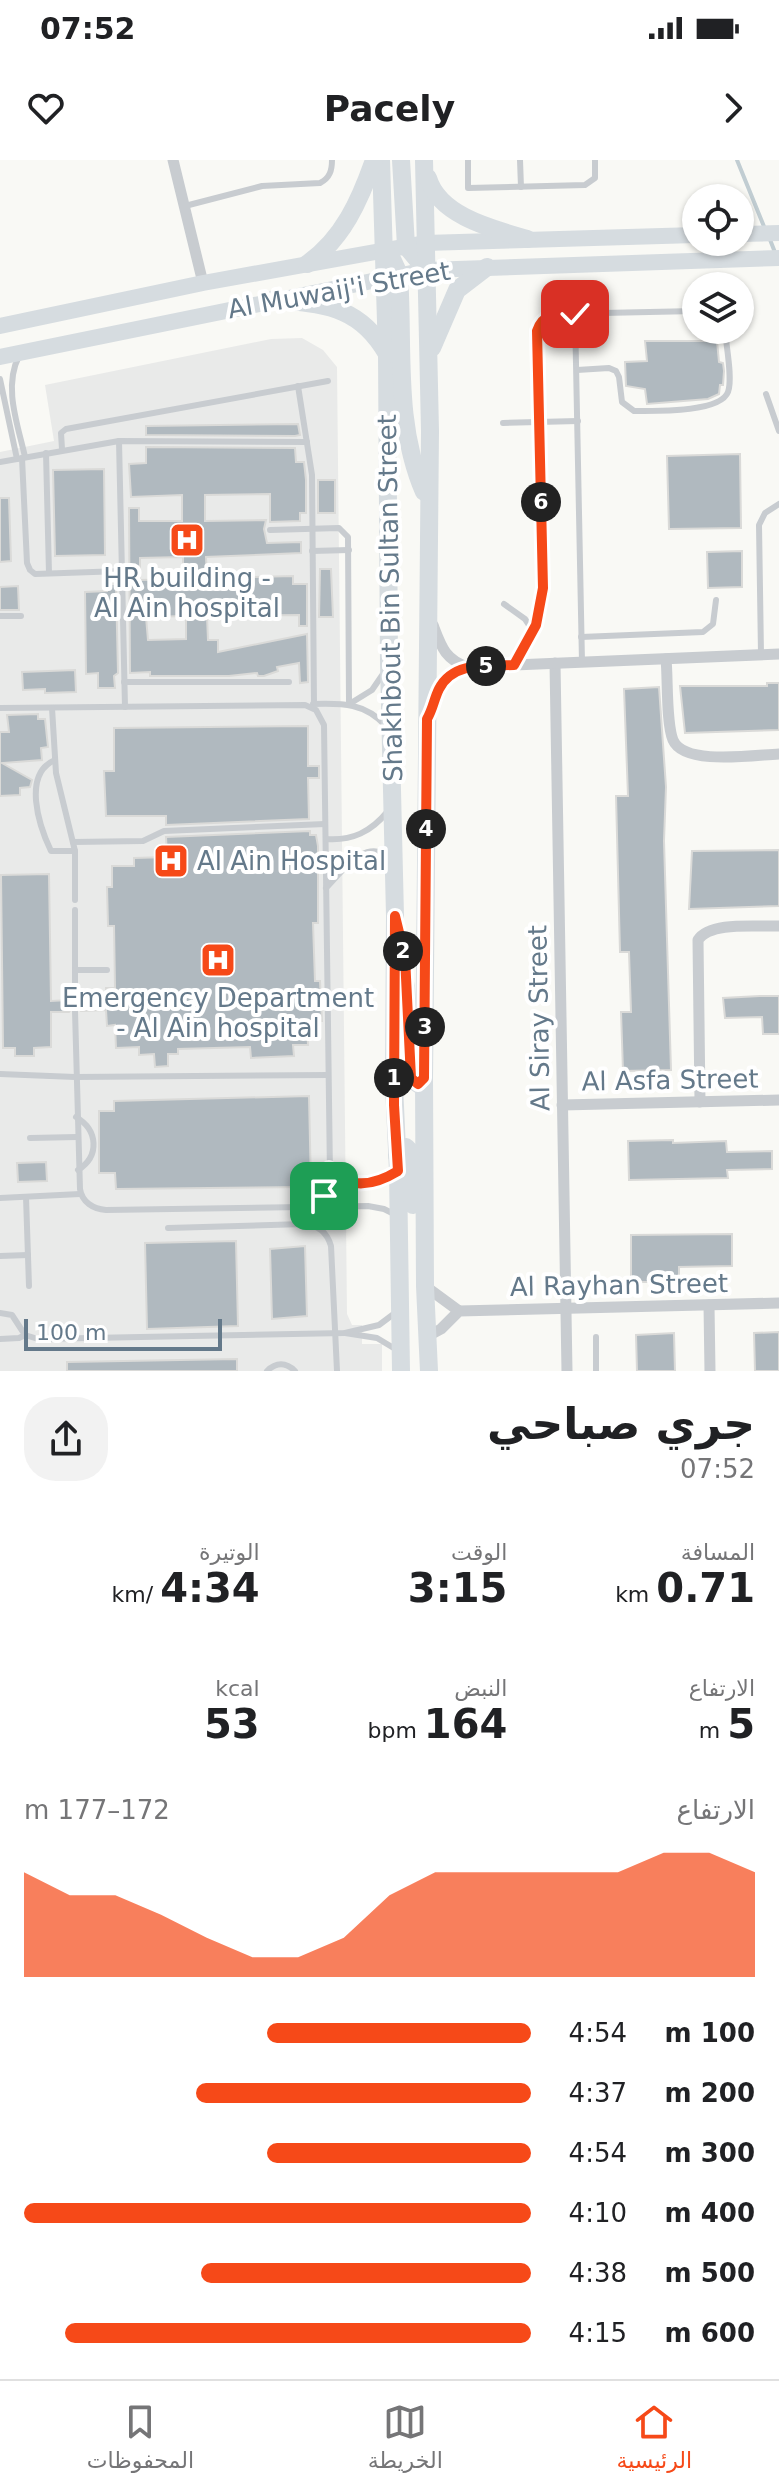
<!DOCTYPE html>
<html lang="ar">
<meta charset="utf-8">
<style>
body{margin:0;font-family:"DejaVu Sans","Noto Naskh Arabic",sans-serif;background:#f2f2f2;color:#202124;direction:rtl;height:100vh;display:flex;flex-direction:column;font-size:30px;white-space:nowrap}
*{box-sizing:border-box;margin:0}
p{font-size:26px;color:#757577}
.icon{flex:none;width:44px;height:44px;fill:none;stroke:currentColor;stroke-width:2;stroke-linecap:round;stroke-linejoin:round}
.map{position:relative;height:1211px;overflow:hidden;direction:ltr}
.details{display:flex;flex-direction:column;background:#fff;flex:1}
.details>*{flex:none}
.tools{position:absolute;left:682px;top:24px;display:grid;gap:16px}
.tools a{display:grid;place-items:center;width:72px;height:72px;border-radius:50%;background:#fff;box-shadow:0 2px 6px #0004;font-size:40px}
.scale{position:absolute;left:24px;bottom:20px;width:198px;box-sizing:border-box;padding-left:8px;border:4px solid #64798a;border-top:0;font-size:22px;line-height:28px;white-space:nowrap;color:#64798a;-webkit-text-stroke:6px #fff;paint-order:stroke}
.pin{position:absolute;display:grid;place-items:center;width:68px;height:68px;color:#fff;margin:-34px;border-radius:16px;box-shadow:0 4px 12px #0006}
.km{position:absolute;width:40px;height:40px;margin:-20px;border-radius:50%;background:#222;color:#fff;font-size:22px;line-height:40px;text-align:center}
.round{display:grid;place-items:center;flex:none;width:84px;height:84px;border-radius:32px;background:#f2f2f2}
.overview{display:flex;align-items:center;justify-content:space-between;height:136px;padding:0 24px}
h1{font-size:44px;font-weight:700;line-height:60px}
.stats{display:grid;grid-template-columns:repeat(3,1fr);gap:12px;height:136px;padding:8px 24px}
.stats div{display:grid;align-content:center}
.stats b{font-size:40px;font-weight:700}
.stats small{font-size:22px;font-weight:400}
.stats p{font-size:22px}
.chart{height:224px;padding:16px 24px}
.chart p{display:flex;justify-content:space-between}
.chart svg{width:100%;height:144px;margin-top:8px;fill:#f64918;opacity:.7}
ul{padding:0 24px;list-style:none;font-size:26px}
li{display:grid;grid-template-columns:128px 96px 1fr;align-items:center;height:60px}
li i{height:20px;border-radius:10px;background:#f64918}
.status{display:flex;justify-content:space-between;align-items:center;height:56px;padding:0 40px;background:#fff;direction:ltr}
.status svg{height:22px;fill:currentColor}
header{display:flex;justify-content:space-between;align-items:center;height:104px;padding:0 24px;background:#fff;font-size:36px;font-weight:700}
.dock{display:flex;justify-content:space-around;align-items:center;height:112px;border-top:2px solid #e0e0e0;background:#fff;font-size:22px;color:#757577}
.dock a{display:grid;justify-items:center;gap:4px}
.dock .on{color:#f64918}
.map>svg:first-child{display:block}
.built{fill:#e9eae9}
.lines{fill:none;stroke-linecap:round;stroke-linejoin:round}
.stream{stroke:#c1cdd2;stroke-width:4}
.building{fill:#b0b9bf;stroke:#dadad8;stroke-width:2;fill-rule:evenodd}
.lane{stroke:#c8ccd0;stroke-width:6}
.street{stroke:#c8ccd0;stroke-width:11}
.secondary{stroke:#d6dce0;stroke-width:16}
.primary{stroke:#d6dce0;stroke-width:18}
.route-casing{stroke:#fff;stroke-width:16}
.route{stroke:#f64918;stroke-width:10}
.labels{text-anchor:middle;stroke-width:8;stroke-linejoin:round;paint-order:stroke}
.street-label{font-size:26px;fill:#64798a;stroke:#fff}
.poi-label{font-size:26px;fill:#64798a;stroke:#fff}
</style>
<div class="status"><b>07:52</b><svg viewBox="0 0 49 12"><path d="M0 12V9h3v3zM5 12V6h3v6zM10 12V3h3v9zM15 12V0h3v12zM26 1h20v11H26zM47 4h2v5h-2z"/></svg></div>
<header><svg class="icon" aria-label="forward" viewBox="0 0 24 24"><path d="M9 5l7 7-7 7"/></svg>Pacely<svg class="icon" aria-label="heart" viewBox="0 0 24 24"><path d="M12 20l-8-8c-3-5 5-10 8-4 3-6 11-1 8 4z"/></svg></header>
<div class="map">
<svg width="779" height="1211" viewBox="0 0 779 1211">
<rect width="100%" height="100%" fill="#f9f9f5"/>
<!-- built -->
<polygon class="built" points="302,178 323,190 337,207 347,1154 352,1165 362,1165 362,1184 382,1184 382,1211 0,1211 0,292 54,281 45,225 271,179"/>
<g class="lines">
<!-- stream -->
<g class="stream">
<polyline points="737,0 765,69"/>
<polyline points="769,77 776,95"/>
</g>
</g>
<!-- building -->
<g class="building">
<polygon points="645,181 717,181 719,202 723,203 724,211 723,225 720,225 719,234 708,239 647,244 645,229 626,226 625,202 647,201"/>
<polygon points="298,264 300,275 295,276 146,275 146,266"/>
<path d="M146,287L295,288L296,302H304L306,320V353H300V361L270,362V334L205,335V361L266,360L264,369L267,383L301,382V393L206,397L207,418L293,416V424H307V466H299V455L207,456L208,480H218V492L307,474L308,522L300,523L299,503L277,507L278,511L264,516H258L257,513L229,516H150V512L130,513L129,348H139V361H182V335L131,337L129,304L146,303ZM183,397V419L140,420V398ZM186,456V479L148,480L146,457Z"/>
<polygon points="740,294 741,368 669,369 667,296"/>
<polygon points="104,309 105,395 55,396 53,310"/>
<rect x="318" y="320" width="17" height="33"/>
<polygon points="0,338 9,338 11,401 0,402"/>
<polygon points="742,391 742,427 708,428 707,392"/>
<polygon points="320,409 331,409 333,457 319,457"/>
<polygon points="107,424 116,424 118,513 114,516 115,528 98,528 98,513 86,514 85,432 107,431"/>
<polygon points="18,426 19,450 0,450 0,427"/>
<polygon points="75,510 76,532 45,533 45,529 23,530 22,512"/>
<polygon points="767,523 779,523 779,570 685,573 680,526 767,526"/>
<polygon points="659,527 666,627 664,681 671,910 623,911 621,852 631,852 629,792 620,792 616,636 628,636 624,529"/>
<polygon points="38,554 38,559 45,559 48,587 41,588 42,600 2,603 32,620 30,627 20,628 20,635 0,636 0,572 9,572 7,555"/>
<polygon points="308,566 308,606 319,606 319,618 308,618 309,659 166,665 166,656 106,656 104,611 114,611 114,568"/>
<polygon points="310,671 310,675 316,675 318,686 318,763 313,763 315,821 320,821 322,861 307,861 308,885 293,885 294,896 251,898 250,887 178,889 178,894 168,894 168,906 155,907 154,894 139,895 139,887 116,888 115,865 107,866 106,850 81,851 77,846 81,840 106,839 106,828 115,828 114,766 108,766 107,727 112,727 112,706 134,706 134,698 167,697 166,677"/>
<polygon points="779,690 779,746 689,749 692,691"/>
<polygon points="49,714 51,841 69,840 73,846 69,852 51,852 51,887 34,888 34,896 15,896 15,888 3,888 1,715"/>
<polygon points="760,836 779,836 779,874 763,874 762,857 725,858 723,838"/>
<polygon points="309,936 311,1027 116,1029 115,1013 99,1013 99,951 114,951 114,941"/>
<polygon points="673,980 673,983 726,981 727,992 772,991 772,1009 727,1010 728,1018 629,1020 628,981"/>
<polygon points="46,1002 47,1021 18,1022 17,1003"/>
<polygon points="732,1074 732,1106 679,1107 679,1122 631,1122 631,1075"/>
<polygon points="236,1081 238,1166 147,1169 145,1083"/>
<polygon points="305,1086 307,1156 272,1159 270,1089"/>
<polygon points="779,1172 779,1211 755,1211 754,1173"/>
<polygon points="674,1173 675,1211 637,1211 636,1175"/>
<polygon points="237,1199 237,1211 67,1211 67,1202"/>
</g>
<g class="lines">
<!-- lane -->
<g class="lane">
<polyline points="468,0 468,28 585,25 595,18 595,0"/>
<polyline points="520,0 521,27"/>
<path d="M185,46L262,26L320,23C330,18 332,10 332,0"/>
<polyline points="575,154 582,502"/>
<path d="M19,196C3,227 18,265 25,297"/>
<path d="M577,210L609,208L616,211L619,217L622,242L634,251C654,251 720,253 728,232C733,219 726,185 725,170"/>
<polyline points="0,219 17,299"/>
<polyline points="298,226 312,315 314,544"/>
<polyline points="766,234 779,271"/>
<polyline points="503,263 578,261"/>
<polyline points="119,281 125,547"/>
<polyline points="62,289 61,273 66,269 328,221"/>
<polyline points="46,293 49,413"/>
<polyline points="22,298 27,403 30,410 35,414 122,411"/>
<polyline points="0,302 119,281 307,282"/>
<polyline points="270,370 339,368 348,377 349,543"/>
<polyline points="312,391 349,390"/>
<polyline points="504,444 525,459 533,471"/>
<polyline points="0,456 21,456"/>
<polyline points="581,477 703,472 713,464 716,440"/>
<polyline points="761,494 759,365 765,353 779,344"/>
<polyline points="514,505 536,465 543,434 538,166 545,157 556,154 696,151"/>
<polyline points="124,522 289,522"/>
<polyline points="351,543 372,530 383,514"/>
<path d="M313,544C343,543 365,543 386,566"/>
<polyline points="0,548 305,545 316,550 324,565 330,1015 324,1036 315,1047"/>
<polyline points="52,548 56,613 75,691 75,740"/>
<path d="M55,600C22,614 39,666 51,691H75"/>
<path d="M326,679C352,681 371,672 388,651"/>
<polyline points="73,682 143,681 164,671 325,664"/>
<path d="M326,728C343,711 365,677 390,698"/>
<polyline points="75,750 75,840"/>
<polyline points="75,810 107,810"/>
<path d="M75,851L80,1029C82,1042 93,1049 106,1050L368,1046L384,1049L394,1054"/>
<polyline points="0,914 75,917 328,915"/>
<path d="M76,957C98,970 100,996 78,1010"/>
<polyline points="30,978 77,977"/>
<path d="M330,1009C347,1030 373,1025 395,1012"/>
<polyline points="26,1037 29,1126"/>
<polyline points="0,1038 80,1034"/>
<path d="M168,1068L304,1064C318,1065 327,1072 331,1086L337,1211"/>
<polyline points="0,1096 28,1095"/>
<polyline points="0,1153 12,1155 25,1175 19,1178 0,1179"/>
<polyline points="345,1173 377,1178 397,1190"/>
<polyline points="25,1175 38,1179 345,1173 379,1165 395,1153"/>
<polyline points="596,1177 596,1211"/>
<path d="M267,1211C276,1202 286,1202 295,1211"/>
</g>
<!-- street -->
<g class="street">
<polyline points="173,0 203,123"/>
<path d="M433,465C441,486 445,500 468,507"/>
<path d="M666,499C668,518 666,563 673,580C684,606 754,595 779,594"/>
<polyline points="555,503 567,1211"/>
<path d="M432,550C440,529 445,514 469,507L779,494"/>
<path d="M700,942L698,780C710,761 757,767 779,766"/>
<polyline points="562,945 779,940"/>
<polyline points="425,1126 459,1151"/>
<polyline points="709,1145 710,1211"/>
<polyline points="428,1176 441,1169 459,1151 779,1143"/>
</g>
<!-- secondary -->
<g class="secondary">
<polyline points="740,74 779,73"/>
<polyline points="0,166 203,123 425,83 696,75"/>
<polyline points="0,197 426,110 779,98"/>
</g>
<!-- primary -->
<g class="primary">
<polyline points="381,0 387,194 389,504 395,756 394,925 398,1011 401,1211"/>
<polyline points="401,0 406,86 426,110"/>
<polyline points="424,0 430,271 424,918 425,1126 429,1211"/>
<path d="M428,18C439,56 493,69 527,79"/>
<path d="M384,90L393,101L399,114C404,186 394,263 424,332"/>
<path d="M307,104C343,79 360,40 374,0"/>
<path d="M274,139C324,145 359,145 387,194"/>
<polyline points="432,188 457,130 487,107"/>
<polyline points="406,826 411,918 418,924 424,918"/>
<polyline points="397,996 401,988 406,987 410,991 413,1045"/>
</g>
</g>
<g class="lines">
<defs>
<path id="route" d="M324,1036L329,1022V1008C349,1031 375,1025 398,1011L394,945L395,756L405,797L411,918L418,924L424,918L427,559C433,549 434,539 439,529C453,501 488,506 514,505L536,465L543,428L537,171C543,152 559,154 575,154"/>
</defs>
<!-- route casing -->
<use href="#route" class="route-casing"/>
<!-- route -->
<use href="#route" class="route"/>
</g>
<!-- icons -->
<defs>
<symbol id="hospital-square" viewBox="-11 -11 22 22"><rect x="-9" y="-9" width="18" height="18" rx="4" fill="#f64918" stroke="#fff"/><path d="M-5-5h3v3.5h4V-5h3V5h-3V1.5h-4V5h-3Z" fill="#fff"/></symbol>
</defs>
<g fill-rule="evenodd">
<use href="#hospital-square" x="167" y="360" width="40" height="40"/>
<use href="#hospital-square" x="151" y="681" width="40" height="40"/>
<use href="#hospital-square" x="198" y="780" width="40" height="40"/>
</g>
<g class="labels">
<!-- street labels -->
<g class="street-label">
<text transform="translate(339 130) rotate(-10)" y="9">Al Muwaij'i Street</text>
<text transform="translate(390 438) rotate(-91)" y="9">Shakhbout Bin Sultan Street</text>
<text transform="translate(539 858) rotate(-91)" y="9">Al Siray Street</text>
<text transform="translate(670 920) rotate(-1)" y="9">Al Asfa Street</text>
<text transform="translate(619 1125) rotate(-1)" y="9">Al Rayhan Street</text>
</g>
<!-- poi labels -->
<g class="poi-label">
<text x="187" y="427">HR building -<tspan x="187" dy="30">Al Ain hospital</tspan></text>
<text x="197" y="710" text-anchor="start">Al Ain Hospital</text>
<text x="218" y="847">Emergency Department<tspan x="218" dy="30">- Al Ain hospital</tspan></text>
</g>
</g>
</svg>
<div class="tools">
<a><svg class="icon" aria-label="locate" viewBox="0 0 24 24"><circle cx="12" cy="12" r="6"/><path d="M12 2v4M12 18v4M2 12h4M18 12h4"/></svg></a>
<a><svg class="icon" aria-label="layers" viewBox="0 0 24 24"><path d="M12 4l9 5-9 5-9-5zM3 14l9 5 9-5"/></svg></a>
</div>
<div class="scale">100 m</div>
<div class="pin" style="left:324px;top:1036px;background:#1e9e55"><svg class="icon" aria-label="arrive" viewBox="0 0 24 24"><path d="M6 21V4h12l-3 4 3 4H6"/></svg></div>
<div class="pin" style="left:575px;top:154px;background:#d93025"><svg class="icon" aria-label="check" viewBox="0 0 24 24"><path d="M5 12l5 5 9-10"/></svg></div>
<b class="km" style="left:394px;top:918px">1</b>
<b class="km" style="left:403px;top:791px">2</b>
<b class="km" style="left:425px;top:867px">3</b>
<b class="km" style="left:426px;top:669px">4</b>
<b class="km" style="left:486px;top:506px">5</b>
<b class="km" style="left:541px;top:342px">6</b>
</div>
<section class="details">
<div class="overview"><div><h1>جري صباحي</h1><p>07:52</p></div><a class="round"><svg class="icon" aria-label="share" viewBox="0 0 24 24"><path d="M12 15V3M7 8l5-5 5 5M5 13v7h14v-7"/></svg></a></div>
<div class="stats">
<div><p>المسافة</p><b>0.71<small> km</small></b></div>
<div><p>الوقت</p><b>3:15</b></div>
<div><p>الوتيرة</p><b>4:34<small> /km</small></b></div>
</div>
<div class="stats">
<div><p>الارتفاع</p><b>5<small> m</small></b></div>
<div><p>النبض</p><b>164<small> bpm</small></b></div>
<div><p>kcal</p><b>53</b></div>
</div>
<div class="chart"><p><span>الارتفاع</span>172–177 m</p>
<svg viewBox="0 0 160 44" preserveAspectRatio="none"><path d="M0 44V12L10 19L20 19L30 25L40 32L50 38L60 38L70 32L80 19L90 12L100 12L110 12L120 12L130 12L140 6L150 6L160 12V44z"/></svg>
</div>
<ul>
<li><b>100 m</b>4:54<i style="width:52%"></i></li>
<li><b>200 m</b>4:37<i style="width:66%"></i></li>
<li><b>300 m</b>4:54<i style="width:52%"></i></li>
<li><b>400 m</b>4:10<i style="width:100%"></i></li>
<li><b>500 m</b>4:38<i style="width:65%"></i></li>
<li><b>600 m</b>4:15<i style="width:92%"></i></li>
</ul>
</section>
<nav class="dock">
<a class="on"><svg class="icon" aria-label="home" viewBox="0 0 24 24"><path d="M3 11l9-7 9 7M6 9v11h12V9"/></svg>الرئيسية</a>
<a><svg class="icon" aria-label="map" viewBox="0 0 24 24"><path d="M3 6l6-2 6 2 6-2v14l-6 2-6-2-6 2zM9 4v14M15 6v14"/></svg>الخريطة</a>
<a><svg class="icon" aria-label="saved" viewBox="0 0 24 24"><path d="M7 4h10v16l-5-4-5 4z"/></svg>المحفوظات</a>
</nav>
